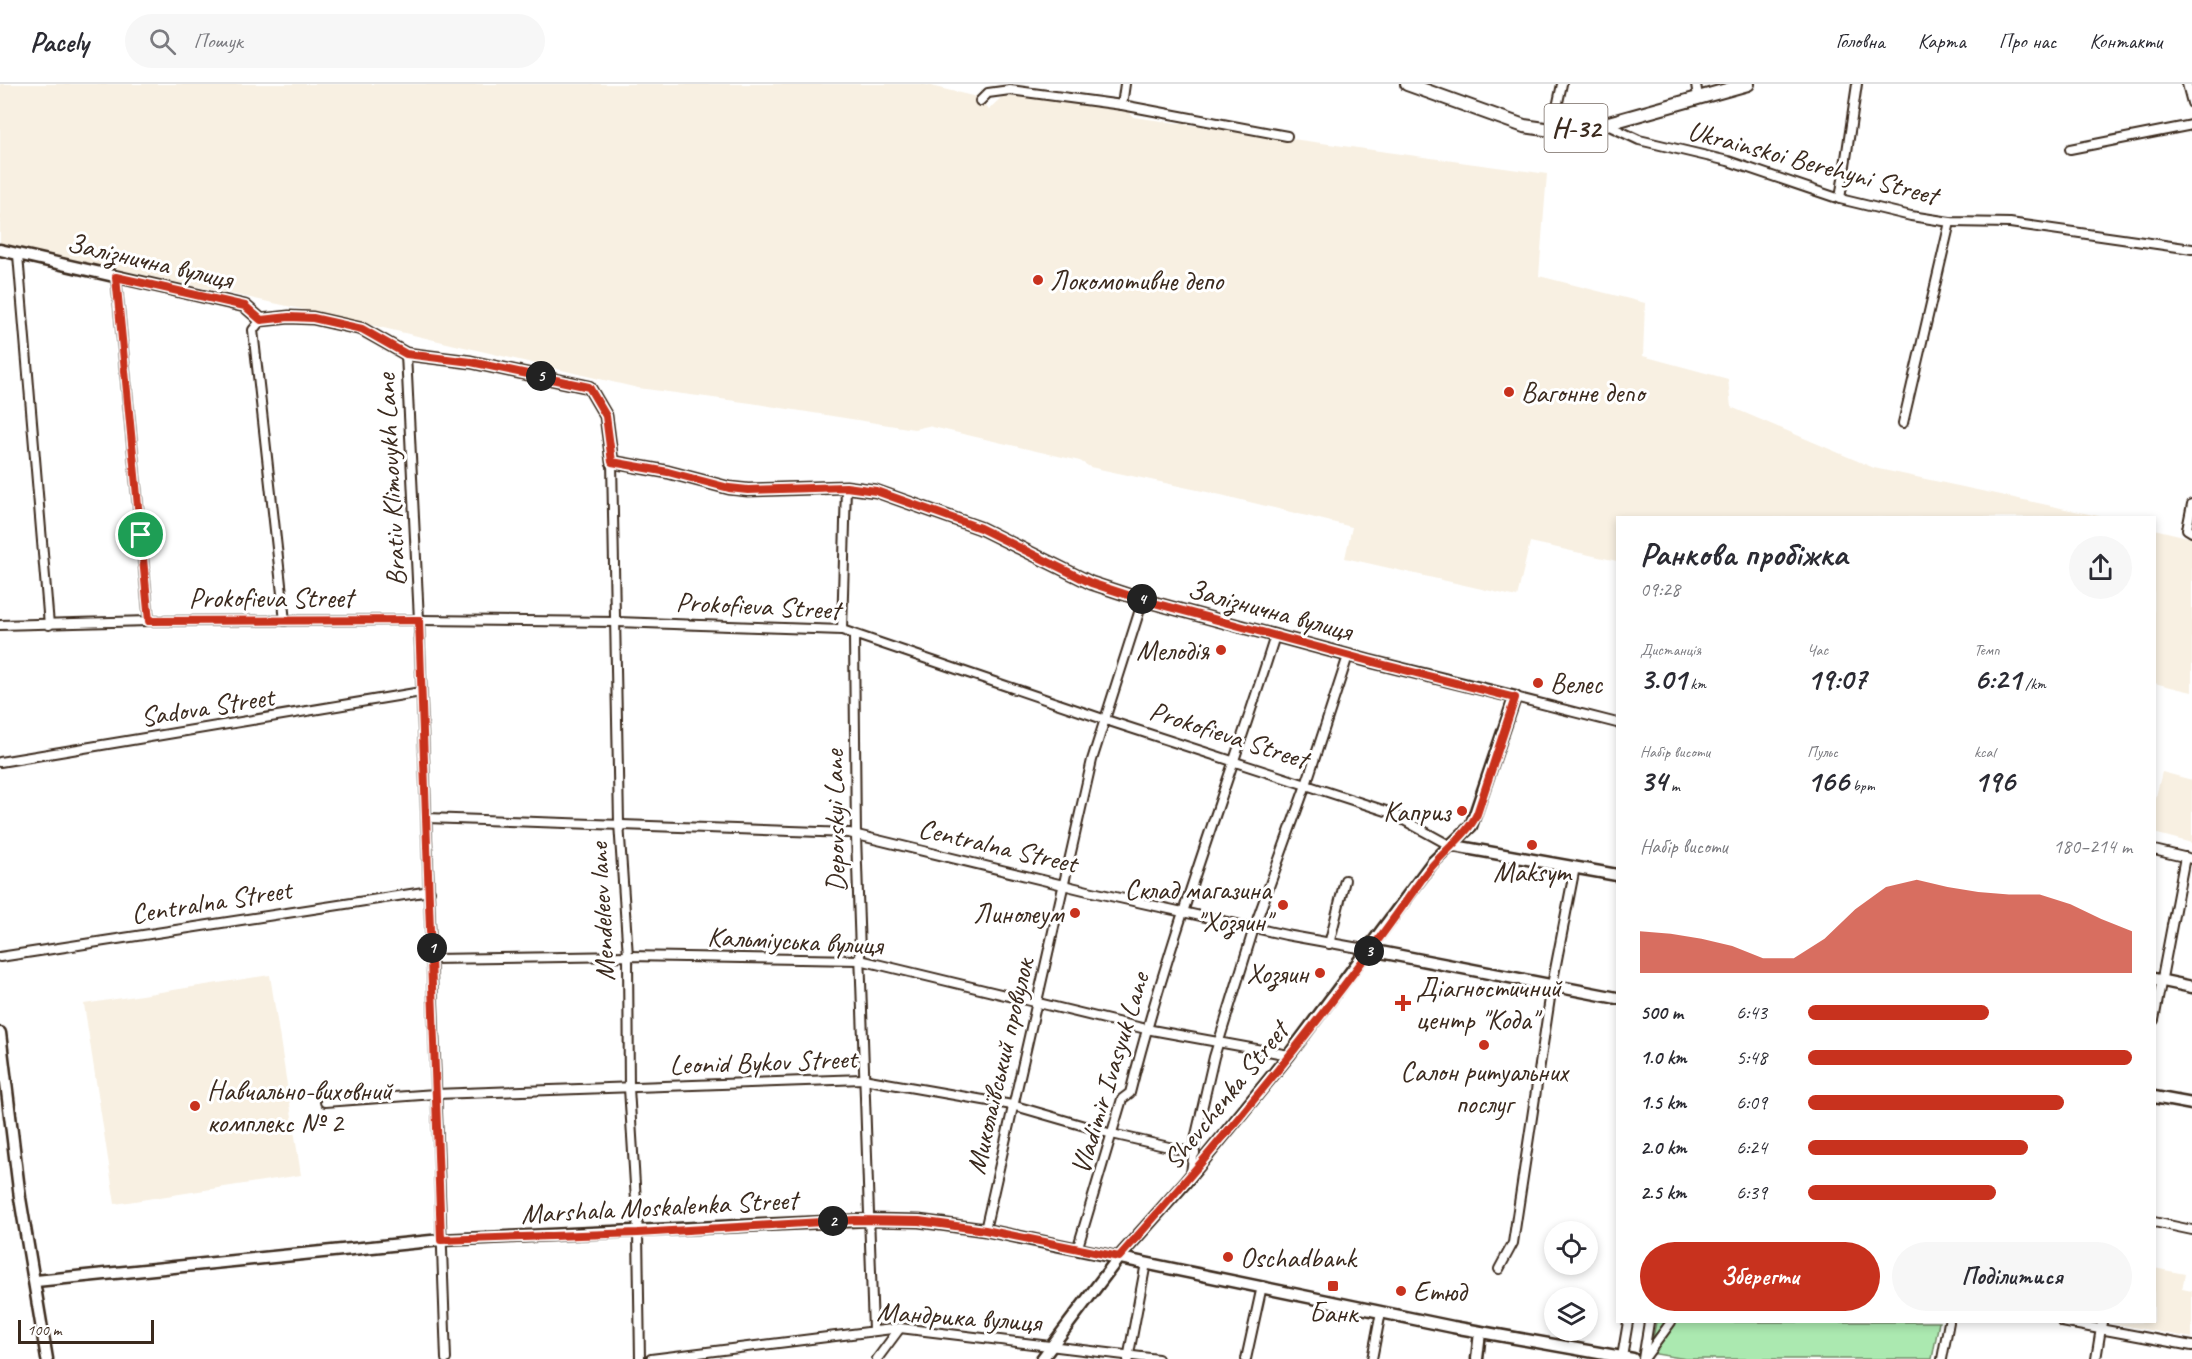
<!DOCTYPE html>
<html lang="uk">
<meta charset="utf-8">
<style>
body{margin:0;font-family:Caveat,sans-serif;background:#f7f7f7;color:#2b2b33;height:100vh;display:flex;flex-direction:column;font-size:22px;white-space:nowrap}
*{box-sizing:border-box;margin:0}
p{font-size:20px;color:#7c7c81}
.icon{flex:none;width:33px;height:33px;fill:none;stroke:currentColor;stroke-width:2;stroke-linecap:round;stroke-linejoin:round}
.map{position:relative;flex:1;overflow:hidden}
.details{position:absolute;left:1616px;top:432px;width:540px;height:807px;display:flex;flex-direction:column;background:#fff;border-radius:0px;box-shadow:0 3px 9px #0003}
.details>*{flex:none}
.controls{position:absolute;left:1544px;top:1137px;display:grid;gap:12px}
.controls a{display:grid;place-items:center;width:54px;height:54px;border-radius:50%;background:#fff;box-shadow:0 3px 9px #0003;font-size:30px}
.scale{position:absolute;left:18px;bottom:15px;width:136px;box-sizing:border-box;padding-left:6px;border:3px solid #3b2a1e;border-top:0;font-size:16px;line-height:21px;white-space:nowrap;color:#3b2a1e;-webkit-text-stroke:4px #fff;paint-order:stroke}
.pin{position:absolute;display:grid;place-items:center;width:51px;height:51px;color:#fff;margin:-26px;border:3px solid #fff;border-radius:50%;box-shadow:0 2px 6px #0007}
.km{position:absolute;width:30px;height:30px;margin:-15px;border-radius:50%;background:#222;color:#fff;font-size:16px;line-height:30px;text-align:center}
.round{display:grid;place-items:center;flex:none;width:63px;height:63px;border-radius:32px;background:#f7f7f7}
.head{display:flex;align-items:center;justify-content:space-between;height:102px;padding:0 24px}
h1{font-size:33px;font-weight:700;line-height:45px}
.metrics{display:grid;grid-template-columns:repeat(3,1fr);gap:9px;height:102px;padding:6px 24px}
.metrics div{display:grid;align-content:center}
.metrics b{font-size:30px;font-weight:700}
.metrics small{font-size:16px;font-weight:400}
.metrics p{font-size:16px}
.chart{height:168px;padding:12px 24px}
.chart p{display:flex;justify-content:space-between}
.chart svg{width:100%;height:108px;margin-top:6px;fill:#c8321e;opacity:.7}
.cta{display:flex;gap:12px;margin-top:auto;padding:12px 24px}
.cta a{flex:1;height:69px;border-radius:36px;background:#c8321e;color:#fff;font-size:24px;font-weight:700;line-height:69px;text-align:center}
.cta a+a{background:#f7f7f7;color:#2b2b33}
ul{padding:0 24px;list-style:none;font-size:20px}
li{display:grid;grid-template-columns:96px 72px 1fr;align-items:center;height:45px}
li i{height:15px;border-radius:8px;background:#c8321e}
header{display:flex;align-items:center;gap:36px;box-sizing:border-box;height:84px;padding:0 30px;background:#fff;border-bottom:2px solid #e1e1e2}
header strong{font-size:28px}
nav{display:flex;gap:33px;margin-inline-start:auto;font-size:21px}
.search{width:420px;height:54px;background:#f7f7f7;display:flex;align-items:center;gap:15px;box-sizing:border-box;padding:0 21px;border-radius:33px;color:#7c7c81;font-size:22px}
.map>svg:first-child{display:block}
.built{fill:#f8f0e2}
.green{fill:#abe9b0;stroke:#738a67;stroke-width:1.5}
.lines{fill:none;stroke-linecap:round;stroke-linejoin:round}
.street-casing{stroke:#3b2a1e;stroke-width:12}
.secondary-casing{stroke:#3b2a1e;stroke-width:15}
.primary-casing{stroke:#3b2a1e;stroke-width:16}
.street{stroke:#fff;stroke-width:8}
.secondary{stroke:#fff;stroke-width:10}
.primary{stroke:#fff;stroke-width:12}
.route-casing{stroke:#fff;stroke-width:12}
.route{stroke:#c8321e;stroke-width:8}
.poi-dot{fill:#c8321e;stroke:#fff;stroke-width:2}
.labels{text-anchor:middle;stroke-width:6;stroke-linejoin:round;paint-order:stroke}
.shield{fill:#fff;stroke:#766a62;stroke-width:1.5}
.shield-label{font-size:27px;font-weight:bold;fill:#3b2a1e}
.street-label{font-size:28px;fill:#3b2a1e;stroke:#fff}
.poi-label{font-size:28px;fill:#3b2a1e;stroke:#fff;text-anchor:start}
</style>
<header>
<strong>Pacely</strong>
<div class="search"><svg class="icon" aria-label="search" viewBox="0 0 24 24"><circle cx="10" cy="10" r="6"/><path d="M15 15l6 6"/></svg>Пошук</div>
<nav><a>Головна</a><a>Карта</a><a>Про нас</a><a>Контакти</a></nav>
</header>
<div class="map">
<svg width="2192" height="1275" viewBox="0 0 2192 1275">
<rect width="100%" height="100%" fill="#fff"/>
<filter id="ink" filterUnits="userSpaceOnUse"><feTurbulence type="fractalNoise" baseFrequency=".0167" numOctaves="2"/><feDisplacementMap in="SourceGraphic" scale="12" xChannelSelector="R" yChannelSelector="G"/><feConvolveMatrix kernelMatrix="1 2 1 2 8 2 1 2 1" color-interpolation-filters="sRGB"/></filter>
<g filter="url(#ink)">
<!-- built -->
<g class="built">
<polygon points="0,0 922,0 977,13 989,25 1005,10 1129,27 1133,33 1547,90 1539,192 1645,219 1643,272 1728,295 1731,323 1874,384 2103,433 1617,434 1617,477 1530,458 1517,513 1345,474 1352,443 1221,411 1090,383 1080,377 928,342 914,345 751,319 638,304 324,230 0,160"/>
<polygon points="2154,445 2192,454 2192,608 2154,599"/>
<polygon points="2162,688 2192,696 2192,759 2154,749 2154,721"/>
<polygon points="270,891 301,1091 115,1120 84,920"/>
<polygon points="2154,1184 2185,1190 2182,1205 2192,1207 2192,1254 2111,1239 2154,1238"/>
</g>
<!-- green -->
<polygon class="green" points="1656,1238 1939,1238 1932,1275 1686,1275 1650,1269"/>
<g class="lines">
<defs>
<g id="street">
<polyline points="1696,0 1698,13"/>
<polyline points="2187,0 2192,19"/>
<polyline points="980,17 988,9 1010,6 1122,21 1125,0"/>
<polyline points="1122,21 1287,52"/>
<polyline points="1605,40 1639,56 1728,77 1840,115 1911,132 1950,138 2010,139 2192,165"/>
<polyline points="1552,46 1562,0"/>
<polyline points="2070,65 2192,41"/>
<polyline points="1840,115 1857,0"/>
<polyline points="18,171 49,541"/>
<polyline points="116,193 149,537"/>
<polyline points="261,236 253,246 285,537"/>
<polyline points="406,270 419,536 446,1275"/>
<polyline points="1903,339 1950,138"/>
<polyline points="612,378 619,739 628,872 629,1004 638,1149 640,1275"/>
<polyline points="2192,420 2187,445 2192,448"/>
<polyline points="0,541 149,537 419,536 617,538 842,546 1106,636 1389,728 1449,761"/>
<polyline points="842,546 846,403"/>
<polyline points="854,552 856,752 873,1246"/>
<polyline points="1515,613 1617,639"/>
<polyline points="0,678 421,608"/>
<polyline points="427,734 849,749 1088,807 1286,851 1370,866"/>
<polyline points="2154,766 2192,775"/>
<polyline points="1329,860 1345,796"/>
<polyline points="0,873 430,807"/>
<polyline points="432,875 628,872 860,876 1146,945 1289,971"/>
<polyline points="2154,936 2185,773"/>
<polyline points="325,1018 435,1010 863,995 1012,1021 1112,1050 1195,1069"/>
<polyline points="1191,1089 1196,1051 1214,973 1254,844 1306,701 1348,572"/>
<polyline points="2154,1138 2192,1146"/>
<polyline points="985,1146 1092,676 1143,516"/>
<path d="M1077,1166L1122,1015L1130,1009C1169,854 1227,704 1275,552"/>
<polyline points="1499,1185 1513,1159 1552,901 1575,783"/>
<polyline points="2062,1238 2192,1262"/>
<polyline points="1622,1273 1628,1238"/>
<polyline points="651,1275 900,1244 1158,1275"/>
<polyline points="877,1275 900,1244"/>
<polyline points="1128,1275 1146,1179"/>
<polyline points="1246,1275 1262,1202"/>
<polyline points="1372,1275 1381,1228"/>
<polyline points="1643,1275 1649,1238"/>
<polyline points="1644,1275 1671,1238"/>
<polyline points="1942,1275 1949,1238"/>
<polyline points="2096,1275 2102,1238"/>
</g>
<g id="secondary">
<polyline points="0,166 245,222 261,236 289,233 313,234 362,245 406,270 471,278 589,303 606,332 612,378 668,388 729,404 748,406 846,403 876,407 980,444 1091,499 1143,516 1369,577 1515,613 1471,742 1432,779 1289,971 1184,1100 1119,1173 1042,1275"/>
<polyline points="1449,761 1617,791"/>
<polyline points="1370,866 1617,914"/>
<polyline points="2154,895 2192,903"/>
<polyline points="0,949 20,1114 47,1275"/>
<polyline points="2154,1013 2192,1020"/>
<polyline points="36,1197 441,1156 869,1136 919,1137 985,1146 1453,1243 1633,1275"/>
<polyline points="1477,1275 1480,1248"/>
</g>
<polyline id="primary" points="1407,0 1524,42 1552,46 1605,40 1748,0"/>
</defs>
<!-- street casing -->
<use href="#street" class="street-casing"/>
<!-- secondary casing -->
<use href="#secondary" class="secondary-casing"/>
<!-- primary casing -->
<use href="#primary" class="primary-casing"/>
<!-- street -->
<use href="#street" class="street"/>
<!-- secondary -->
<use href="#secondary" class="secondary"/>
<!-- primary -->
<use href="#primary" class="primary"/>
</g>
</g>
<g class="lines" filter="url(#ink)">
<defs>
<path id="route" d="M116,193L245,222L261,236L289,233L313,234L362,245L406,270L471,278L589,303L606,332L612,378L668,388L729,404L748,406L846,403L876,407L980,444L1091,499L1143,516L1369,577L1515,614L1477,730C1467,752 1439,770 1424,792C1331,925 1227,1052 1119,1173L985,1146L919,1137L855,1136L638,1149L441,1156L419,536L149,537Z"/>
</defs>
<!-- route casing -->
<use href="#route" class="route-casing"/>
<!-- route -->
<use href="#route" class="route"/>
</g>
<!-- markers -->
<g class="poi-dot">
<circle cx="1038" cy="196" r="6"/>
<circle cx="1509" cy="308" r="6"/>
<circle cx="1221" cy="566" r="6"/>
<circle cx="1538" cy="599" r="6"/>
<circle cx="1462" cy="727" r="6"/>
<circle cx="1532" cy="761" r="6"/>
<circle cx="1283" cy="821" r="6"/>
<circle cx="1075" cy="829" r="6"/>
<circle cx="1320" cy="889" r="6"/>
<path d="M1400 910h6v6h6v6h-6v6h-6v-6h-6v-6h6z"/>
<circle cx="1484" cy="961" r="6"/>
<circle cx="195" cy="1022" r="6"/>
<circle cx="1228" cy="1173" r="6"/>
<rect x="1327" y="1196" width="12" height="12" rx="3"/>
<circle cx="1401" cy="1207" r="6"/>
</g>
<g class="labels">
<!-- shield labels -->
<rect class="shield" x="1544.5" y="20" width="63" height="48" rx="4.5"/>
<g class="shield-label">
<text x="1576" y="53">Н-32</text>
</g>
<!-- street labels -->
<g class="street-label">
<text transform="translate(1813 78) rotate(15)" y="10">Ukrainskoi Berehyni Street</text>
<text transform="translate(150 176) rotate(13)" y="10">Залізнична вулиця</text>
<text transform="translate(390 396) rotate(-93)" y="10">Brativ Klimovykh Lane</text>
<text x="271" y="523">Prokofieva Street</text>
<text transform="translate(758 521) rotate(3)" y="10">Prokofieva Street</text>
<text transform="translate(1270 525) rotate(15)" y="10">Залізнична вулиця</text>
<text transform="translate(207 622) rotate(-9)" y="10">Sadova Street</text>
<text transform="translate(1229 650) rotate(18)" y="10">Prokofieva Street</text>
<text transform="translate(834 737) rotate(-91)" y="10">Depovskyi Lane</text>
<text transform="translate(998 761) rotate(13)" y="10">Centralna Street</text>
<text transform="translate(211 817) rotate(-9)" y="10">Centralna Street</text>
<text transform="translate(601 828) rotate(-93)" y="10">Mendeleev lane</text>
<text transform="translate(795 856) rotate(3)" y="10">Кальміуська вулиця</text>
<text transform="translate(763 977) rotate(-2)" y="10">Leonid Bykov Street</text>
<text transform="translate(999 982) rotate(-77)" y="10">Миколаївський провулок</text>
<text transform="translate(1109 989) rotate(-73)" y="10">Vladimir Ivasyuk Lane</text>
<text transform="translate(1225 1011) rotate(-51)" y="10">Shevchenka Street</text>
<text transform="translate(659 1122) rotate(-3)" y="10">Marshala Moskalenka Street</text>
<text transform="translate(959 1232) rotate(4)" y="10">Мандрика вулиця</text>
</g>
<!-- poi labels -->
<g class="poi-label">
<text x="1050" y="206">Локомотивне депо</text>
<text x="1521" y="318">Вагонне депо</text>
<text x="1209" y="576" text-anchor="end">Мелодія</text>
<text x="1550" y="609">Велес</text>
<text x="1450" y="737" text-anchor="end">Каприз</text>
<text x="1532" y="797" text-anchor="middle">Maksym</text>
<text x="1271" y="815" text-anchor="end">Склад магазина<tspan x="1271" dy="32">"Хозяин"</tspan></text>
<text x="1063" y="839" text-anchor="end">Линолеум</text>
<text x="1308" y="899" text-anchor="end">Хозяин</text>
<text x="1416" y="913">Діагностичний<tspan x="1416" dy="32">центр "Кода"</tspan></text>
<text x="1484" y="997" text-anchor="middle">Салон ритуальних<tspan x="1484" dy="32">послуг</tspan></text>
<text x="207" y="1016">Навчально-виховний<tspan x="207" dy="32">комплекс № 2</tspan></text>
<text x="1240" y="1183">Oschadbank</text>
<text x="1413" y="1217">Етюд</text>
<text x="1333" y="1238" text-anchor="middle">Банк</text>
</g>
</g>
</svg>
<div class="controls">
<a><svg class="icon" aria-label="locate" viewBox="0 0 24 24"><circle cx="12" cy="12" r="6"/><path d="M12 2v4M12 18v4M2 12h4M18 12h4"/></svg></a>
<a><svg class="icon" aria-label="layers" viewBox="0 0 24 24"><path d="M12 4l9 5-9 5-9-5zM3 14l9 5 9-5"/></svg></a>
</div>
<div class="scale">100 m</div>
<div class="pin" style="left:141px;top:451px;background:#1e9e55"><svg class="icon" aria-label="arrive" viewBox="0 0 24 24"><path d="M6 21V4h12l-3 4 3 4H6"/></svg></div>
<b class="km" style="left:432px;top:864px">1</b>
<b class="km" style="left:833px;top:1137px">2</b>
<b class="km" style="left:1369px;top:867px">3</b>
<b class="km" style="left:1142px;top:515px">4</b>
<b class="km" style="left:541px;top:292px">5</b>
<section class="details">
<div class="head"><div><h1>Ранкова пробіжка</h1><p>09:28</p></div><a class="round"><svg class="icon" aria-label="share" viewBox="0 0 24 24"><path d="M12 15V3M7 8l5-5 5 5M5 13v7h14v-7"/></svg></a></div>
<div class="metrics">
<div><p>Дистанція</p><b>3.01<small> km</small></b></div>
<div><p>Час</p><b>19:07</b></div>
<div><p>Темп</p><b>6:21<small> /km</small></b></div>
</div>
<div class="metrics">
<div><p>Набір висоти</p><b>34<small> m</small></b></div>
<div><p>Пульс</p><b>166<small> bpm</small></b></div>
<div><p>kcal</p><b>196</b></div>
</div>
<div class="chart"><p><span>Набір висоти</span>180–214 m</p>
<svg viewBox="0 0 160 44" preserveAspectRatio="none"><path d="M0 44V27L10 28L20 30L30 33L40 38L50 38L60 30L70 18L80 9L90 6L100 9L110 11L120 12L130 12L140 16L150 22L160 27V44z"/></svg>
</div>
<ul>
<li><b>500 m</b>6:43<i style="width:56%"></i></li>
<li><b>1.0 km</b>5:48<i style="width:100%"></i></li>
<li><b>1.5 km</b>6:09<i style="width:79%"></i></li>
<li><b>2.0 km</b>6:24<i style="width:68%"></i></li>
<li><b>2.5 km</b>6:39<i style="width:58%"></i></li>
</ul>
<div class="cta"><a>Зберегти</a><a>Поділитися</a></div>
</section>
</div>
